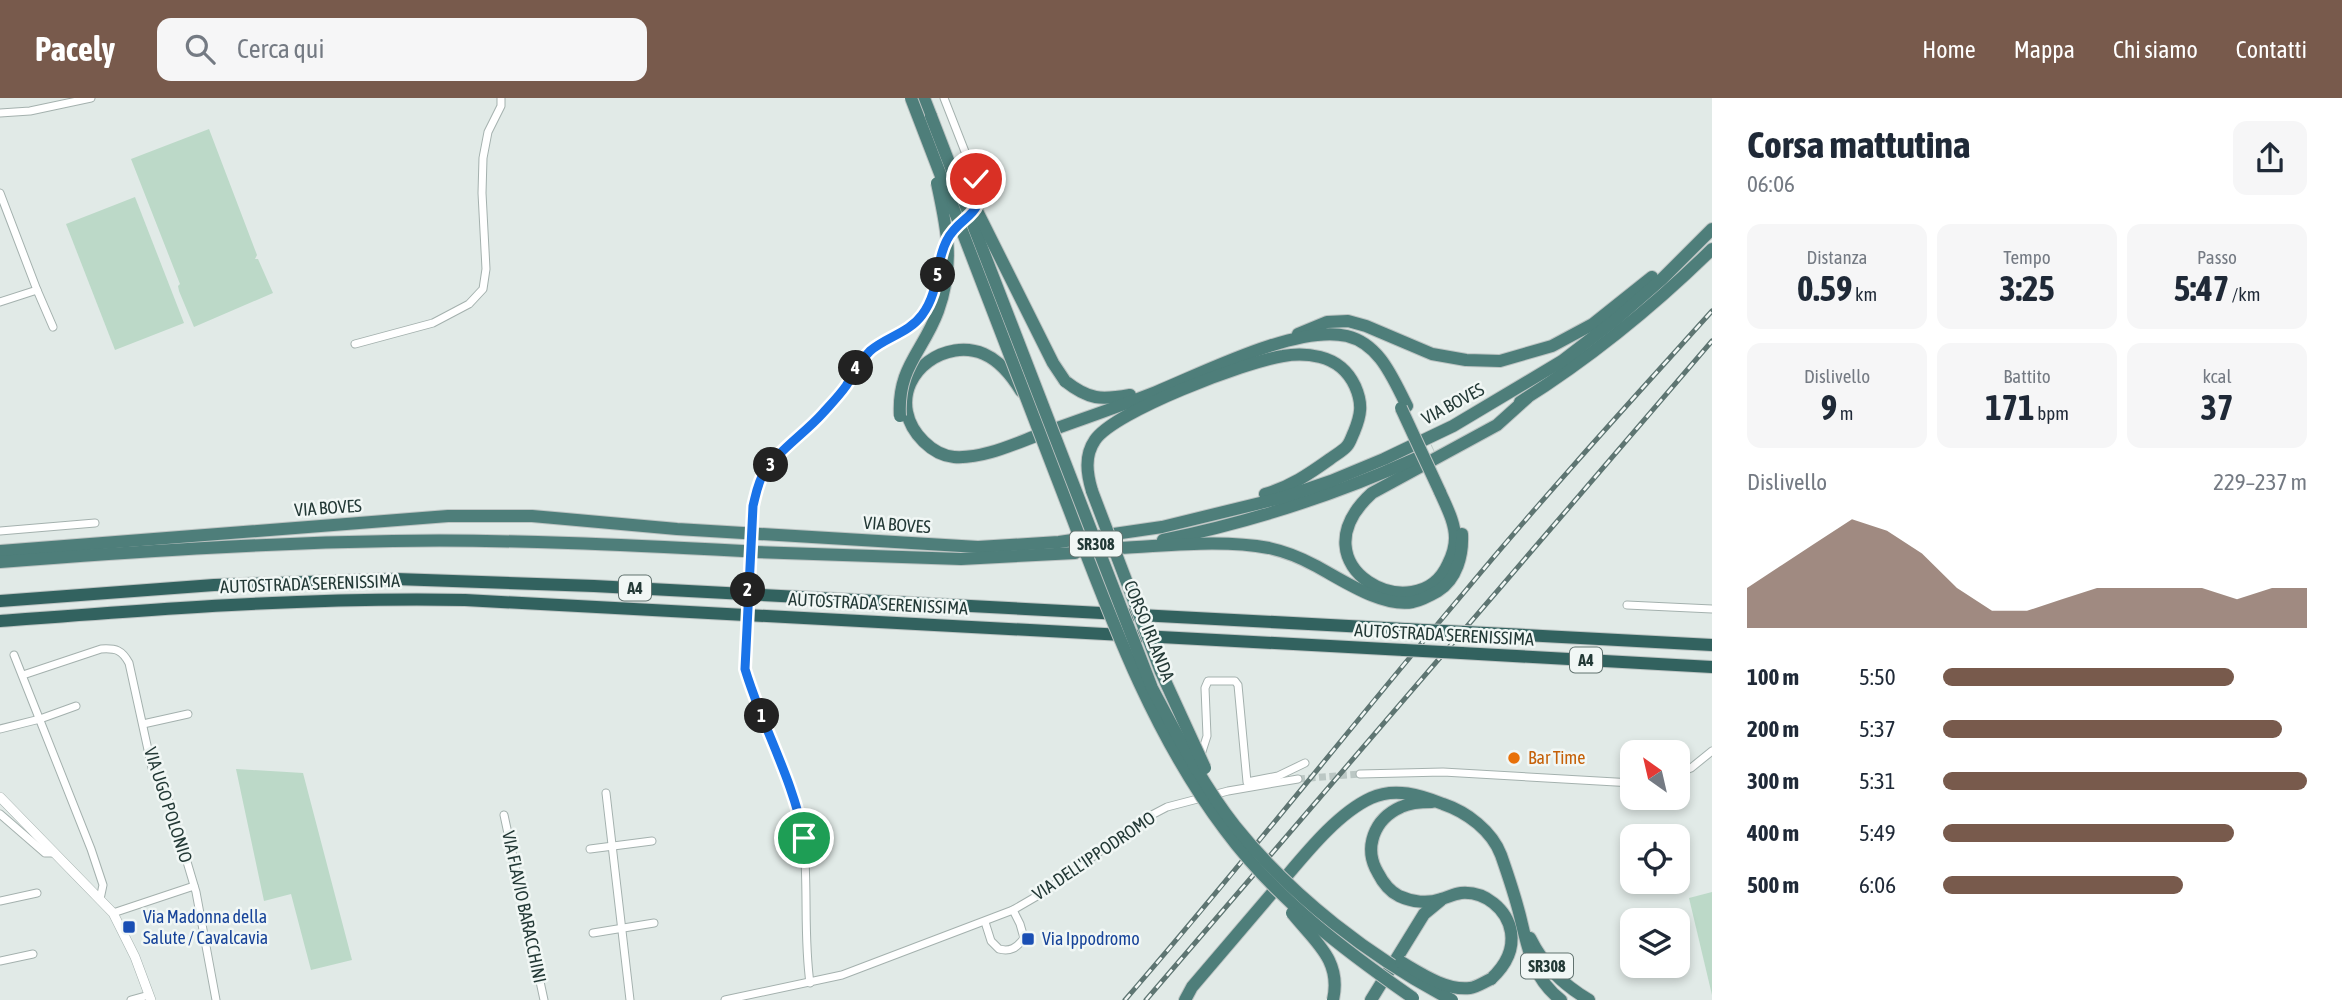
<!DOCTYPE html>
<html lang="it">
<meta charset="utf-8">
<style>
body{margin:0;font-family:"Asap Condensed",sans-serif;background:#f6f6f7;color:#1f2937;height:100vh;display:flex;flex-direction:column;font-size:26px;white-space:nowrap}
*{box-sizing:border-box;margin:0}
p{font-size:23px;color:#747a83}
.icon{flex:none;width:38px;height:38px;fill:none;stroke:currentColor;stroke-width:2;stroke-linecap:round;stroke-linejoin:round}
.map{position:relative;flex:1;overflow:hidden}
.details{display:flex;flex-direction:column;background:#fff;width:630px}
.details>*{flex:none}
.needle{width:46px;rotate:326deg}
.fabs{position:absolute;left:1620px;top:642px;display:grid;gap:14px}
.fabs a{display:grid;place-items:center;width:70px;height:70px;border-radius:14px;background:#fff;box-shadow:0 4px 10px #0003;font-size:35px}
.pin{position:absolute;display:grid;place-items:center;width:60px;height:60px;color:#fff;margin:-30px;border:4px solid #fff;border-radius:50%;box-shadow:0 2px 7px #0007}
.km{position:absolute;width:35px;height:35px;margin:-18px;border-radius:50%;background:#222;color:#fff;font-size:19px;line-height:35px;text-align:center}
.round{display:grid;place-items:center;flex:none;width:74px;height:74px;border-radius:14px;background:#f6f6f7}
.head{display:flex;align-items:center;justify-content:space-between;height:119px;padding:0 35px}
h1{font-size:38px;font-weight:700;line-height:52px}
.figures{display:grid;grid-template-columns:repeat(3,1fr);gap:10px;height:119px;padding:7px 35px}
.figures div{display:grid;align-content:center;border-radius:14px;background:#f6f6f7;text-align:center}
.figures b{font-size:35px;font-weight:700}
.figures small{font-size:19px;font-weight:400}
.figures p{font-size:19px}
.chart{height:196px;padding:14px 35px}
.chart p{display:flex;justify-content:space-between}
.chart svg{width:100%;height:126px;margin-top:7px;fill:#785a4c;opacity:.7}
ul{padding:0 35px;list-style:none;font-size:23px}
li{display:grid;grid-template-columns:112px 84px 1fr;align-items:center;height:52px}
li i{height:18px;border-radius:9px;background:#785a4c}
header{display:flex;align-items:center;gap:42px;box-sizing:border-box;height:98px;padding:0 35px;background:#785a4c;color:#fff}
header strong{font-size:33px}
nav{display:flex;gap:38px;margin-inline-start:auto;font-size:24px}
.search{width:490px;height:63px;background:#f6f6f7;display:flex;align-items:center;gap:18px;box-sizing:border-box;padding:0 24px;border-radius:14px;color:#747a83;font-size:26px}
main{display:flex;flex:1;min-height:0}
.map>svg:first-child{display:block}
.green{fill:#bcd9c8}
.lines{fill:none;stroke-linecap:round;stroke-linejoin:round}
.minor-tunnel{stroke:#bbc7c4;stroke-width:7;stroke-dasharray:7 3.5;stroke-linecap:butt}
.trunk-tunnel{stroke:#bbc7c4;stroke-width:12;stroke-dasharray:12 6;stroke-linecap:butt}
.minor-casing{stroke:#a4b1ae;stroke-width:9}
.tertiary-casing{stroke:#a4b1ae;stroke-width:10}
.trunk-casing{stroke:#bdc4c3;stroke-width:14}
.motorway-casing{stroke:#bdc4c3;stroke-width:14}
.minor{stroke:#fff;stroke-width:7}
.tertiary{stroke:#fff;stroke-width:9}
.trunk{stroke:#4e7e7a;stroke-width:12}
.motorway{stroke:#32625f;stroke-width:12}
.rail-casing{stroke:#5e7572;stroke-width:5}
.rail{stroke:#f1f7f5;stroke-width:2.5;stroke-dasharray:8;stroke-linecap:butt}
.minor-bridge-casing{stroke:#a4b1ae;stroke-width:9;stroke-linecap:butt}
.trunk-bridge-casing{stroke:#bdc4c3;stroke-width:14;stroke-linecap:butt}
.motorway-bridge-casing{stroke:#bdc4c3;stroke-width:14;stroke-linecap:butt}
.minor-bridge{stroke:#fff;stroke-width:7}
.trunk-bridge{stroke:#4e7e7a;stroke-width:12}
.motorway-bridge{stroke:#32625f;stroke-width:12}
.route-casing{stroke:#fff;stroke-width:14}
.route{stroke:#1a73e8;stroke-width:9}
.food-dot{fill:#e8710a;stroke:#f1f7f5;stroke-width:2.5}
.transit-dot{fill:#1a4fb4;stroke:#f1f7f5;stroke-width:2.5}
.labels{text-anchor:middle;stroke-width:5;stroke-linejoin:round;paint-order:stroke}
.shield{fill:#f1f7f5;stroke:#61726f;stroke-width:2}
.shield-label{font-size:16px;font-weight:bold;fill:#233936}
.street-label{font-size:18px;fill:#233936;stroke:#f1f7f5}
.food-label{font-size:18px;fill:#c56008;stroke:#f1f7f5;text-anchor:start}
.transit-label{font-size:18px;fill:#164399;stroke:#f1f7f5;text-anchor:start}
</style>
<header>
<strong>Pacely</strong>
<div class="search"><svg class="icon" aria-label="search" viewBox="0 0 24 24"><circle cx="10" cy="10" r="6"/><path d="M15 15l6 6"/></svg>Cerca qui</div>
<nav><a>Home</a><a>Mappa</a><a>Chi siamo</a><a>Contatti</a></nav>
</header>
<main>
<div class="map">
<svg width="1712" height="902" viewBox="0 0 1712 902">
<rect width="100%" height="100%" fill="#e1eae7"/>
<!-- green -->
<g class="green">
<polygon points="209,31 257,157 255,161 258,161 273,195 194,229 179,193 178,188 180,186 131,61"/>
<polygon points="135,99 184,225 115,252 66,126"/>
<polygon points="236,671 303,675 352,862 311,872 291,796 264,803"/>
<polygon points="1712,794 1712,897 1689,800"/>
</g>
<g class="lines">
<!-- minor-tunnel -->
<polyline class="minor-tunnel" points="1298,681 1360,676"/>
<!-- trunk-tunnel -->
<polyline class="trunk-tunnel" points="1417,360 1434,352"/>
<defs>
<g id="minor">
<polyline points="944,0 980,92 977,109"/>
<polyline points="0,15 30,13 91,0"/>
<polyline points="0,95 37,192 0,204"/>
<polyline points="37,192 53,229"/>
<polyline points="355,246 433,225 469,206 483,191 486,171 482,95 483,60 488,34 501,8 501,0"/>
<polyline points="753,408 757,389 765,372 819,319 845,289 867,256 878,247 905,233 921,219 935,193 943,154"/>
<polyline points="0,433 95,425"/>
<polyline points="1627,507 1712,511"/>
<path d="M745,548C746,609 787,658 799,715C811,771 802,829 810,885"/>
<polyline points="14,557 91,751 103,787 100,801"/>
<path d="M23,577L101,551C116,550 122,552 129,565L152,670L162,680L196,794L216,902"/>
<polyline points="143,626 188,616"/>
<polyline points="0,631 40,621 76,608"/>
<polyline points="1200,660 1207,638 1205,590 1208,583 1235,583 1238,587 1247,684 1278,678 1305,665"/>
<polyline points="1678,675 1691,670 1712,653"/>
<polyline points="1360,676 1443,674 1633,685"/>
<polyline points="606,695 630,902"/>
<polyline points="0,716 45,755 53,755"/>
<polyline points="504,717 544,902"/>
<polyline points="590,751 652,743"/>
<polyline points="0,803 37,795"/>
<polyline points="113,815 194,788"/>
<path d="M985,824L991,843L999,851C1010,854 1017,850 1024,840L1020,826L1013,812"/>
<polyline points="593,835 654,825"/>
<polyline points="0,863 33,856"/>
<polyline points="131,902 149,897"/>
<polyline points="725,902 842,877 1013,812 1044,794 1146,720 1167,709 1228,693 1298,681"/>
</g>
<polyline id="tertiary" points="0,699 113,815 135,859 151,902"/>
<g id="trunk">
<polyline points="924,0 931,18"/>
<polyline points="1298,236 1327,224 1348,223 1366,228 1432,256 1466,262 1500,263 1552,248 1593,226 1652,179"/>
<path d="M1065,283C1089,302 1101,302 1130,297"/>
<path d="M1021,293C1012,278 1000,263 984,256C946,240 899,273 907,314C911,335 932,357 954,359C983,361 1014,346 1041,336C1079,322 1118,309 1156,294C1203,275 1298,226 1347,238C1380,246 1393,281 1407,308"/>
<path d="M1520,304C1590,260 1653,209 1712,151"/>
<path d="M1092,393C1087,376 1084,358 1095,342C1115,313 1245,264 1283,258C1294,256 1308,256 1320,259C1336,263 1348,273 1355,288C1363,306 1361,317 1354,334C1352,338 1350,345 1347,348C1343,353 1335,357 1330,361C1309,376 1290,389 1265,396"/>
<path d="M1440,394C1446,408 1455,424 1455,440C1455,449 1452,458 1448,466C1418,534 1291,469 1372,395L1497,327L1527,300"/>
<path d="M1163,442C1251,424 1335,397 1417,360"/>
<path d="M1118,450C1167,448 1220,441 1269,450C1283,453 1301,460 1314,467C1341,481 1382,510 1413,504C1422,502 1431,497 1438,493C1457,481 1463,457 1462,436"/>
<polyline points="0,453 448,418 532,418 677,431 978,449 1059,444 1162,429 1281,400 1331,383 1384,361 1453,328 1562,263 1614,223 1662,181 1712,131"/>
<polyline points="755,454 961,461 1075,455"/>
<path d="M0,464C131,454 261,445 393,443C510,441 627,447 743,453"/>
<path d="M1432,704C1422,704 1409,705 1401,709C1374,721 1363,750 1378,775C1383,785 1389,793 1399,798C1412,804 1428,806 1441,801C1448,799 1454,796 1461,795C1485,793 1507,811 1511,834C1514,853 1504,869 1491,881"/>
<path d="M1530,840C1544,868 1562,886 1589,902"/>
<path d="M1185,902L1192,889C1221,855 1250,821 1279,787C1303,759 1336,716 1371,700C1395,689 1420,697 1443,706C1467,714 1492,733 1501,757C1508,777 1515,798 1520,818C1528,851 1533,881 1561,902"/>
<polyline points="1371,902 1424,816 1441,802"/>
</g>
<g id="motorway">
<polyline points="0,503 214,487 396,481 594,488 1423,532"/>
<path d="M0,523C156,511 309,499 465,502L1404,552"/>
<polyline points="1486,535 1712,547"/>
<polyline points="1461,555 1712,569"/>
</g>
</defs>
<!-- minor casing -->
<use href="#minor" class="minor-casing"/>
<!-- tertiary casing -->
<use href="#tertiary" class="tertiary-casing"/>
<!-- trunk casing -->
<use href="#trunk" class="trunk-casing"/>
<!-- motorway casing -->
<use href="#motorway" class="motorway-casing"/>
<!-- minor -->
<use href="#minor" class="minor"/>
<!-- tertiary -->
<use href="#tertiary" class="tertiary"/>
<!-- trunk -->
<use href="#trunk" class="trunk"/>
<!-- motorway -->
<use href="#motorway" class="motorway"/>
<defs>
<g id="rail">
<path d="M1125,902C1242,767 1352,627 1467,491C1546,396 1629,305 1712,213"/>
<polyline points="1146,902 1712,243"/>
</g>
</defs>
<!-- rail casing -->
<use href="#rail" class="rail-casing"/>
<!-- rail -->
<use href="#rail" class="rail"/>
<defs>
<polyline id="minor-bridge" points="745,548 753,408"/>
<g id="trunk-bridge">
<path d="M911,0C959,127 1009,253 1057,380C1104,501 1146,627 1225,732C1276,801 1344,852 1413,900"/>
<path d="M931,18L1152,590C1177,637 1202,686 1235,728C1292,799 1371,860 1452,902"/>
<polyline points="966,91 1053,265 1065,283"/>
<polyline points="1401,310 1440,394"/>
<path d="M900,318C897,269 923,254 938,213C955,166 947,131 937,85"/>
<polyline points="1092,393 1161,574 1205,670"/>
<path d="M1292,815C1315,844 1342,862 1333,902"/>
<path d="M1401,864C1420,875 1446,893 1470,890C1477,889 1484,884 1491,881"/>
</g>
<g id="motorway-bridge">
<polyline points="1423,532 1486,535"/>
<polyline points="1404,552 1461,555"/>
</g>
</defs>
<!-- minor-bridge casing -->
<use href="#minor-bridge" class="minor-bridge-casing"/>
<!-- trunk-bridge casing -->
<use href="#trunk-bridge" class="trunk-bridge-casing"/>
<!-- motorway-bridge casing -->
<use href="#motorway-bridge" class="motorway-bridge-casing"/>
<!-- minor-bridge -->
<use href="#minor-bridge" class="minor-bridge"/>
<!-- trunk-bridge -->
<use href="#trunk-bridge" class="trunk-bridge"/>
<!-- motorway-bridge -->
<use href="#motorway-bridge" class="motorway-bridge"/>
</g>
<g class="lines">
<defs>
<path id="route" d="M804,740C793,681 762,628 745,571L753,408C756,396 758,383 765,373C778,353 805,335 822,316C830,307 839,298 846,288C854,276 860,263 870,253C886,239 909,235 922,217C941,191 934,166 947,142C960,116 988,119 976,81"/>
</defs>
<!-- route casing -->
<use href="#route" class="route-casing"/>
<!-- route -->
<use href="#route" class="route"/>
</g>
<!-- markers -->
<circle class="food-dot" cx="1514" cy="660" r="7"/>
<g class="transit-dot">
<rect x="122" y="822" width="14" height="14" rx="3.5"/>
<rect x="1021" y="834" width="14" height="14" rx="3.5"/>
</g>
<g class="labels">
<!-- shield labels -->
<g class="shield">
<rect x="1070" y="433.5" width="52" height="25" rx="5"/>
<rect x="619" y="477.5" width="32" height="25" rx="5"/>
<rect x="1570" y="549.5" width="32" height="25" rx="5"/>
<rect x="1521" y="855.5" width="52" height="25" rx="5"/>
</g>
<g class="shield-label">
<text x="1096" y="452">SR308</text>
<text x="635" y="496">A4</text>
<text x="1586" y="568">A4</text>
<text x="1547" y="874">SR308</text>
</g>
<!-- street labels -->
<g class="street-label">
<text transform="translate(1453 306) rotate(-28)" y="6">VIA BOVES</text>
<text transform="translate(328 410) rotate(-4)" y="6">VIA BOVES</text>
<text transform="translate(897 427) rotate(4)" y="6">VIA BOVES</text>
<text transform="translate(310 486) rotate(-2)" y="6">AUTOSTRADA SERENISSIMA</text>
<text transform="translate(878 506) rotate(3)" y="6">AUTOSTRADA SERENISSIMA</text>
<text transform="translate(1149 533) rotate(68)" y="6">CORSO IRLANDA</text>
<text transform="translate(1444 537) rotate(3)" y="6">AUTOSTRADA SERENISSIMA</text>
<text transform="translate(168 707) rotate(72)" y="6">VIA UGO POLONIO</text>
<text transform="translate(1094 758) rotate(-34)" y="6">VIA DELL'IPPODROMO</text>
<text transform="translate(524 809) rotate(78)" y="6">VIA FLAVIO BARACCHINI</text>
</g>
<!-- food labels -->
<g class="food-label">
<text x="1528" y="666">Bar Time</text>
</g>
<!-- transit labels -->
<g class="transit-label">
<text x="143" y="825">Via Madonna della<tspan x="143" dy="21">Salute / Cavalcavia</tspan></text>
<text x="1042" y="847">Via Ippodromo</text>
</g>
</g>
</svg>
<div class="fabs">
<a><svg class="needle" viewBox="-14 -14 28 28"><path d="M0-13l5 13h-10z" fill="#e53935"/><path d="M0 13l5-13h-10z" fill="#747a83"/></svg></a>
<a><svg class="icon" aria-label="locate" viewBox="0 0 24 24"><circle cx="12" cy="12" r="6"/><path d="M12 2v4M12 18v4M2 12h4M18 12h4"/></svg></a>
<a><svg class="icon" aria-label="layers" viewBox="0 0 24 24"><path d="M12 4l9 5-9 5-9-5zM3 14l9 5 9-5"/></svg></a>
</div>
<div class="pin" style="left:804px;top:740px;background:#1e9e55"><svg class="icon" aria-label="arrive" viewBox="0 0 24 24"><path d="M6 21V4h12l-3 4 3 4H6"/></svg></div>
<div class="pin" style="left:976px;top:81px;background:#d93025"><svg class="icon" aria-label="check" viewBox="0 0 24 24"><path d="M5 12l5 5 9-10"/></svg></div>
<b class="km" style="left:762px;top:618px">1</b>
<b class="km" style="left:748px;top:492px">2</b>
<b class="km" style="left:771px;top:367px">3</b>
<b class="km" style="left:856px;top:270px">4</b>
<b class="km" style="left:938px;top:177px">5</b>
</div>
<section class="details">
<div class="head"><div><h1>Corsa mattutina</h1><p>06:06</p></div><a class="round"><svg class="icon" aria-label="share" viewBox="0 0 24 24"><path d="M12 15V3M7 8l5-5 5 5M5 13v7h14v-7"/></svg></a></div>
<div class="figures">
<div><p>Distanza</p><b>0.59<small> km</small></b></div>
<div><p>Tempo</p><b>3:25</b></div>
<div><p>Passo</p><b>5:47<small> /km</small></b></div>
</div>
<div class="figures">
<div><p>Dislivello</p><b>9<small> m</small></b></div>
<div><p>Battito</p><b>171<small> bpm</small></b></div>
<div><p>kcal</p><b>37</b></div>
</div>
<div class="chart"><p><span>Dislivello</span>229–237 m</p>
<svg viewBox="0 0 160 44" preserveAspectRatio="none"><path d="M0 44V30L10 22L20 14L30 6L40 10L50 18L60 30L70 38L80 38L90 34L100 30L110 30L120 30L130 30L140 34L150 30L160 30V44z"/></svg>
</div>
<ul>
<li><b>100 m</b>5:50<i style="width:80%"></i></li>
<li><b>200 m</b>5:37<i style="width:93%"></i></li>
<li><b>300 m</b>5:31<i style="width:100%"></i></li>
<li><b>400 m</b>5:49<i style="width:80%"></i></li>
<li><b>500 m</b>6:06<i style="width:66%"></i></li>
</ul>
</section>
</main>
